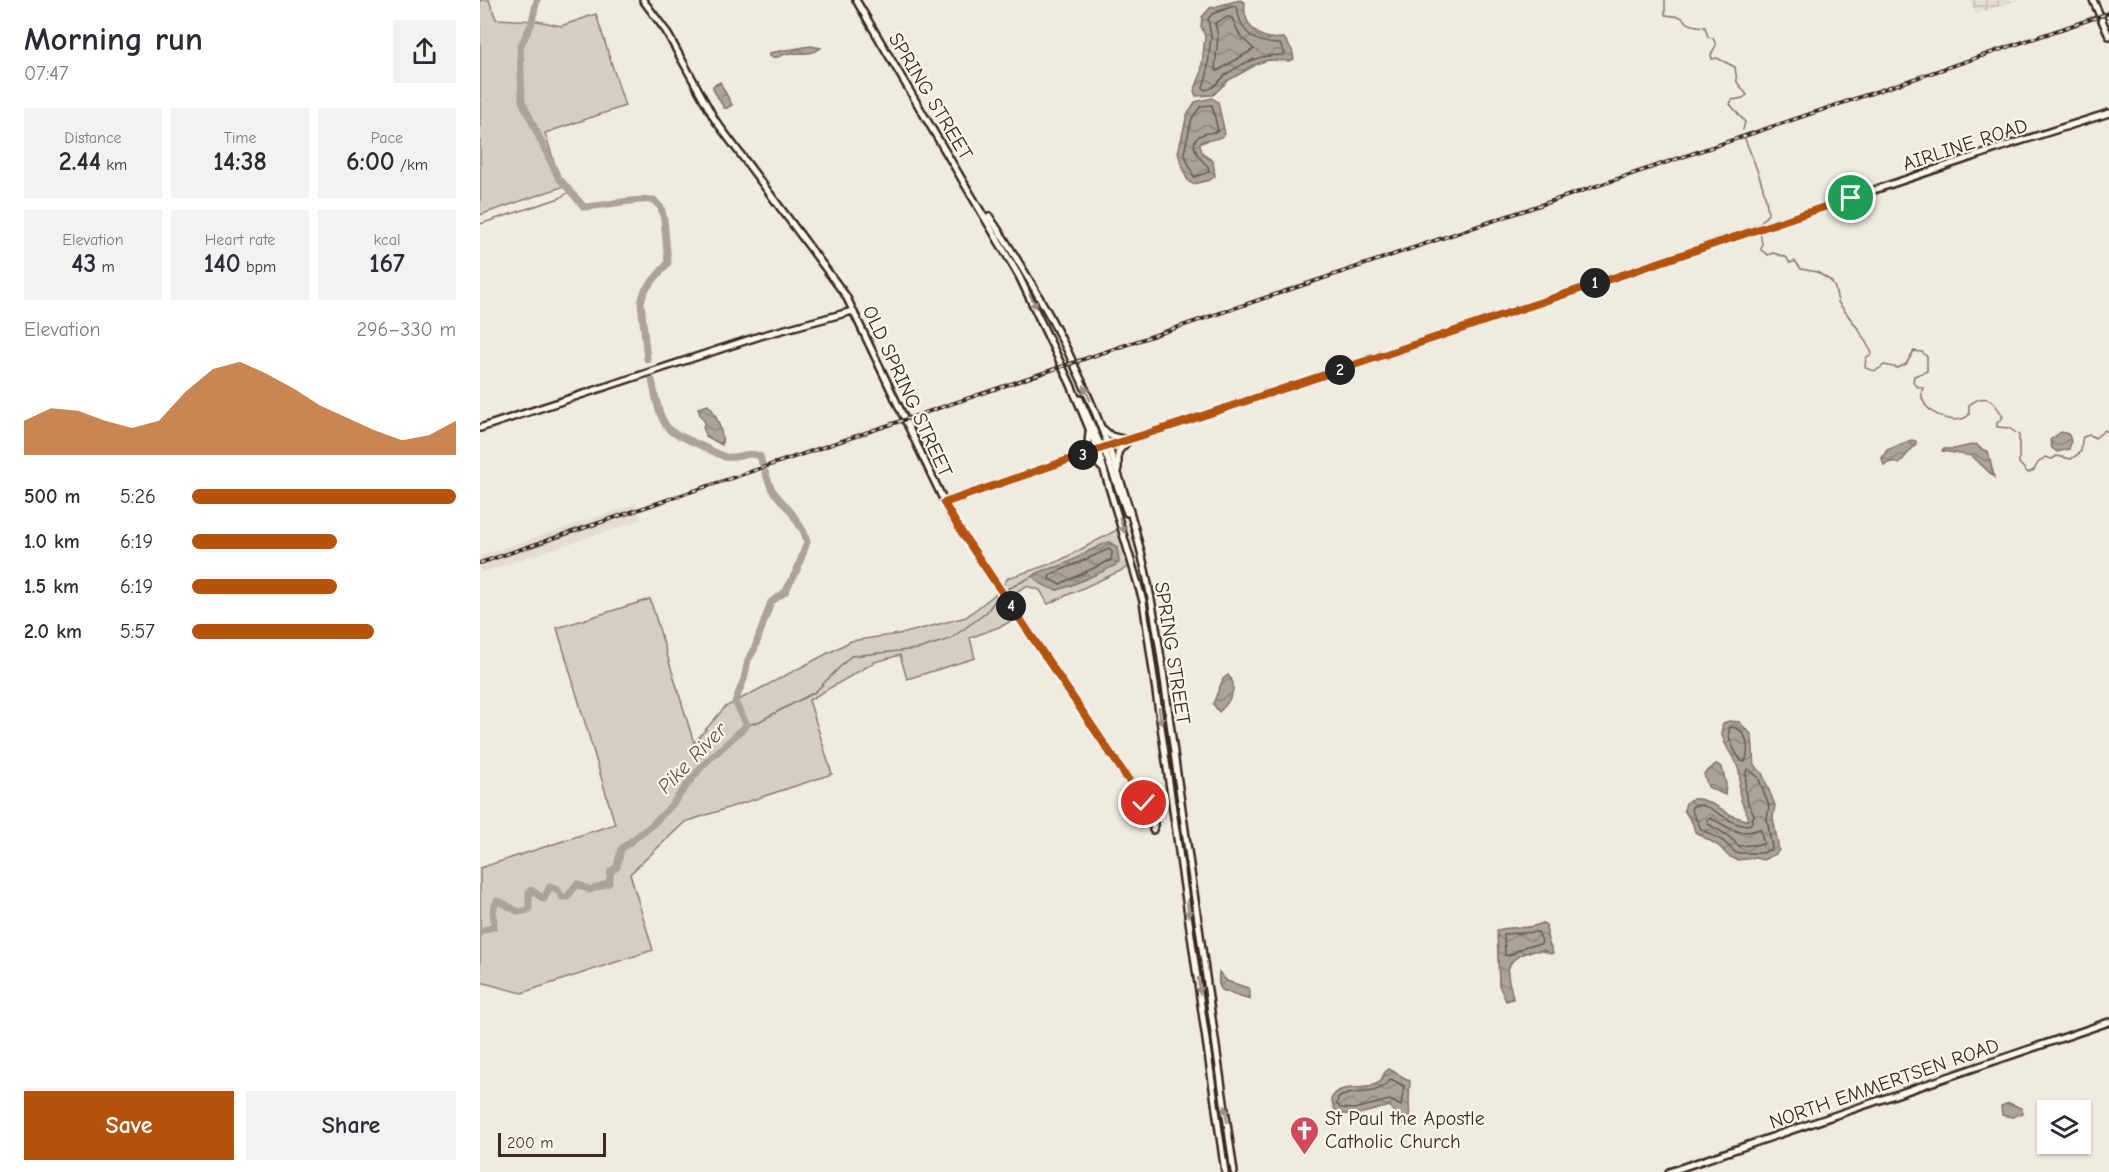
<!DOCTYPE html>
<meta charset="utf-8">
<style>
body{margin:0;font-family:"Comic Neue",sans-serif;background:#f2f2f3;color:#2b2b33;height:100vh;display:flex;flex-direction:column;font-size:22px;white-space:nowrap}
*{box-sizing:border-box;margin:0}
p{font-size:20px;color:#7c7c81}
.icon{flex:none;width:33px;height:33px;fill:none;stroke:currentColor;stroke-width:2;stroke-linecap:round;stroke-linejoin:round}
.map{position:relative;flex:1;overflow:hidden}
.panel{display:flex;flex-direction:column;background:#fff;width:480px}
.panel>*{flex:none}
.buttons{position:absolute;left:1557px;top:1100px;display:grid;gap:12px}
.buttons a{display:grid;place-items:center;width:54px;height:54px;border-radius:0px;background:#fff;box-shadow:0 2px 4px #0004;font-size:30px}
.scale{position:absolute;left:18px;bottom:15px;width:108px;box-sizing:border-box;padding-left:6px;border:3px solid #3b2a1e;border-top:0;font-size:16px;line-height:21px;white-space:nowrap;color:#3b2a1e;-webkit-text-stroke:4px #fbf7ec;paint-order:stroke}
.pin{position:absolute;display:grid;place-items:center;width:51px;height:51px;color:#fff;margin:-26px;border:3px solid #fff;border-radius:50%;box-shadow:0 2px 6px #0007}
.km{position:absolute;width:30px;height:30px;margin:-15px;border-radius:50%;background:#222;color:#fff;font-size:16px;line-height:30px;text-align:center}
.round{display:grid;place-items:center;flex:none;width:63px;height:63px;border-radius:0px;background:#f2f2f3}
.head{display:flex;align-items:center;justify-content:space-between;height:102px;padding:0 24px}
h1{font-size:33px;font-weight:800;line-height:45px}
.metrics{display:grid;grid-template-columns:repeat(3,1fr);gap:9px;height:102px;padding:6px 24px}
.metrics div{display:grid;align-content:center;border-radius:0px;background:#f2f2f3;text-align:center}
.metrics b{font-size:26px;font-weight:800}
.metrics small{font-size:16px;font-weight:400}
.metrics p{font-size:16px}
.chart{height:168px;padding:12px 24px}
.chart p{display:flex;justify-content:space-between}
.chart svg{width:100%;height:108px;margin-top:6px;fill:#b45309;opacity:.7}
.primary-button{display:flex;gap:12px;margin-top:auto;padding:12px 24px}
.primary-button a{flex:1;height:69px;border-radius:0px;background:#b45309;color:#fff;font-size:24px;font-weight:800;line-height:69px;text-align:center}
.primary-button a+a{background:#f2f2f3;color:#2b2b33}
ul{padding:0 24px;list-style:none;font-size:20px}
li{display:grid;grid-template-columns:96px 72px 1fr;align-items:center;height:45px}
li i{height:15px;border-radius:8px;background:#b45309}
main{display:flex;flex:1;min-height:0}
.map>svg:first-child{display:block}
.built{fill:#e2dcd1}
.industrial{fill:url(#industrial-grid)}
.green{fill:#d5cec3;stroke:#887c70;stroke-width:1.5}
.water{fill:url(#water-waves);stroke:#7f7367;stroke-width:1.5}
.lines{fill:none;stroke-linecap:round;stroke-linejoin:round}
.shore{stroke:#685a4e;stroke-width:1.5}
.stream{stroke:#7f7367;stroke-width:1.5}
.river{stroke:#aca397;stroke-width:7}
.secondary-casing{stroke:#3b2a1e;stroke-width:10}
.secondary{stroke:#fbf7ec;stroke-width:5}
.rail-casing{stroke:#3b2a1e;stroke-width:4}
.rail{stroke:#fbf7ec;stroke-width:1.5;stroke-dasharray:4.5;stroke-linecap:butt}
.oneway{fill:#9b9085}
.route-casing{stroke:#fff;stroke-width:12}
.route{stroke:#b45309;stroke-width:8}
.labels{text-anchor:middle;stroke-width:4.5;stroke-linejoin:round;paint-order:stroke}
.street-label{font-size:20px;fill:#3b2a1e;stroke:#fbf7ec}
.poi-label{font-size:20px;fill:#3b2a1e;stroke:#fbf7ec;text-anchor:start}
.water-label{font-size:21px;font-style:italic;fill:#635448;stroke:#fbf7ec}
</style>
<main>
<section class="panel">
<div class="head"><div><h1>Morning run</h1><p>07:47</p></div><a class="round"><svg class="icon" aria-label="share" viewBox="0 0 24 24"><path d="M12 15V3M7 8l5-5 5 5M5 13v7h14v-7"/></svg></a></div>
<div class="metrics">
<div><p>Distance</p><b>2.44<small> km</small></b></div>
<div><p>Time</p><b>14:38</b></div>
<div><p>Pace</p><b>6:00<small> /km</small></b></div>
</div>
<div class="metrics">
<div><p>Elevation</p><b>43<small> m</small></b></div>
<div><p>Heart rate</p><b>140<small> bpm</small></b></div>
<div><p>kcal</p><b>167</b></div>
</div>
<div class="chart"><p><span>Elevation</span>296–330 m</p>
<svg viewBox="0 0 160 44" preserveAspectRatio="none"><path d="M0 44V30L10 25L20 26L30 30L40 33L50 30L60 18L70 9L80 6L90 11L100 17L110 24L120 29L130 34L140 38L150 36L160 30V44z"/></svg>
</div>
<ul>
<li><b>500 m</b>5:26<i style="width:100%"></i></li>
<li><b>1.0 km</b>6:19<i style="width:55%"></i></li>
<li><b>1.5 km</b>6:19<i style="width:55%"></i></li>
<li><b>2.0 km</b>5:57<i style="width:69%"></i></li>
</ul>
<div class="primary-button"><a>Save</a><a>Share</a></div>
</section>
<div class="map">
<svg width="1629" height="1172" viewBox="0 0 1629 1172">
<defs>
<pattern id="industrial-grid" width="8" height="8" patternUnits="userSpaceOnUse" patternTransform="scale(1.5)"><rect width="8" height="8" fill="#e2dcd1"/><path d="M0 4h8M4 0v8" fill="none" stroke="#c3bdb3"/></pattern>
<pattern id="water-waves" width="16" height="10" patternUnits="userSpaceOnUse" patternTransform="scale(1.5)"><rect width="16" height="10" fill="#aca397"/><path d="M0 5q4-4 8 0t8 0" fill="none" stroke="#8d857b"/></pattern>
</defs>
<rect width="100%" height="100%" fill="#f0ebe0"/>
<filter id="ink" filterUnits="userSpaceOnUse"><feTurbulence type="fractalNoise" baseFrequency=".0167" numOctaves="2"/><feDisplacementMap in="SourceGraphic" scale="12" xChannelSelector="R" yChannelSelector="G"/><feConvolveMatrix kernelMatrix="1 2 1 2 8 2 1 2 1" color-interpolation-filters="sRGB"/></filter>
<g filter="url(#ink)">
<!-- built -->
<polygon class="built" points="156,504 161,520 0,573 0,556"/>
<!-- industrial -->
<polygon class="industrial" points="1491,0 1538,0 1496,14"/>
<!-- green -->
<g class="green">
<polygon points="0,0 9,0 16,19 58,21 81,26 116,14 145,106 65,133 82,187 0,215"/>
<polygon points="640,528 651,566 568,604 560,590 546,586 524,599 536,618 524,625 490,638 495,658 427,679 420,655 395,662 329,700 352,774 205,822 150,874 173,950 42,993 0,982 0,868 135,824 77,628 170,599 214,743 245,707 371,641 425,633 486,617 518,592 528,578 579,561"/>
</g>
<!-- water -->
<g class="water">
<path d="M760,0L765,3C763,17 770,32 785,37C791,40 798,38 804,38L812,50L814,59L809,61L789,60L779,63L749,80L733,95L716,96L714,91L721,74L725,36L721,26L722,17L730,8Z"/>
<path d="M331,46L341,48C332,55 324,53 312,53C302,53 299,60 289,56V53Z"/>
<polygon points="240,82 252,105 247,108 244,108 233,89 233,86"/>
<path d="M732,98L738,102L745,134C738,142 728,137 720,144C720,153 726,157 733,161L735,176L730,180L713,184L709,182L706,177L698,153L707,115L715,102Z"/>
<path d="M228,405C236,412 244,435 242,445L226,436L223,427L225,422L220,415L218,408Z"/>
<path d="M1581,432L1588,434C1592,439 1591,443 1589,449L1577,452L1572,448L1570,440Z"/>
<path d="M1431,440L1436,441V444L1419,464C1414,460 1408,462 1404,466L1402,458L1407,450Z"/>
<polygon points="1496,444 1501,449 1508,451 1514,477 1492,456 1462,451 1463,449 1474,449"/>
<path d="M629,542L637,547L639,563C634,567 582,590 577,590C570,589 556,582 553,576C560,570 571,569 580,566C597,559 612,548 629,542Z"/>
<path d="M748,675C760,686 749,703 739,712L733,704L743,679Z"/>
<path d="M1249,721L1259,722L1272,735L1274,765L1282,773L1295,805L1293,818L1299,850L1296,854L1283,860L1276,858L1257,860L1248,856L1239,846L1215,832L1213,824L1204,810C1208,784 1242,810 1253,816C1257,818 1263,819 1267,820L1268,816C1264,808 1259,799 1259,789C1259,782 1261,778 1259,771C1255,755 1237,741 1243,723Z"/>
<polygon points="1236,764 1242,767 1246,784 1245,795 1228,787 1224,774"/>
<path d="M1063,923L1066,925L1068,941L1073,953L1071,954C1058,946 1031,953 1028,971C1027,979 1032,990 1033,999L1026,1001L1019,985L1017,930C1033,926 1048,930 1063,923Z"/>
<path d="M739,972L747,981L768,988L770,990V999L742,990C737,985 739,978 739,972Z"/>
<path d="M909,1069L930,1081L929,1101L930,1121L920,1124L910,1106L875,1115L856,1113L851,1099C859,1085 872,1089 886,1087C891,1087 896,1084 900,1082L905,1072Z"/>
<polygon points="1529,1103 1541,1108 1543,1113 1533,1117 1522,1115 1521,1106"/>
</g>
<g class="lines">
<!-- shore -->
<g class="shore">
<path d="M754,6L757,8C761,34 775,44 800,44L805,53L803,55C779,55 763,62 744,76C738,82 734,89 725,90L723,87L727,75L731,36L728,19L732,14Z"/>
<polygon points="748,17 752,18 760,36 774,49 737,71 735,68 738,36 735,23"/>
<path d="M732,105L738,131C734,133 729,132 724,134C705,140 718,158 728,166L729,172L714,177L704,153L712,118L721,106Z"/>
<polygon points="629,549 632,552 631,560 580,584 569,579 570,575"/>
<path d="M1250,727C1268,728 1270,749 1265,762L1261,761C1255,752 1246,736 1250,727Z"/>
<path d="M1268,769L1278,777L1289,806L1287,819L1292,848L1283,853H1256L1243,841L1221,829L1211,809L1213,806C1233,800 1250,831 1271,824L1274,815L1268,803L1265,791L1266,772Z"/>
<path d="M1230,818C1252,828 1255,837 1280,829L1284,844L1259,846L1247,835L1228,824L1227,819Z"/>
<polygon points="1058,932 1062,941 1061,944 1046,946 1029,956 1025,955 1024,934"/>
<path d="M911,1079L924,1086L921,1106L910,1100L874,1109L860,1108L857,1104L858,1098C879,1086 891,1101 911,1079Z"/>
</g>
<!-- stream -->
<g class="stream">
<path d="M1185,0V15L1201,17C1208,25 1214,26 1225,27L1228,37L1233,38L1236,45L1231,55L1232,59L1237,58L1255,67L1257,82L1267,95L1263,98L1252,100L1250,104L1265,122L1263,130"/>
<path d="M1265,139C1274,162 1286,189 1288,214L1280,223"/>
<polyline points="0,224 80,198 89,192"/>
<path d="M1280,231L1282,244L1281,250L1288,255L1293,253L1306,257L1310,263L1315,261L1321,269L1337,272L1351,281L1355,288L1358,302L1379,330L1392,353L1386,358L1385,367C1393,373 1397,371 1404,365L1418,368L1426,364L1434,351L1442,352L1447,357V371L1434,376L1433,382L1436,386L1443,388C1434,409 1474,429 1489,415V405C1507,391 1514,401 1523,417L1517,423V427L1529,428L1539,435V463L1548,473L1554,470L1558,463L1565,457L1572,459L1577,456L1591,459C1608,448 1598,452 1603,437L1610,435L1615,438L1625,430L1629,434"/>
<polyline points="526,590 553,576"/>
<polyline points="267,725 278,722 335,692 371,656 438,649 470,639 506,613 518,596"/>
</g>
<!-- river -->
<g class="river">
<path d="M57,0L51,25L40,47L42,101L78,177L104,207C128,206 151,198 174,200L181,208L184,219L188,263L165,290L161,302L167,359"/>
<path d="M172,380C176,397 178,420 192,432L245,457C261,459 264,451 280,456L282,463"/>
<path d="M0,931L14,927L13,910L17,901C29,903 36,917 49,909V892L51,890L64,899L70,886L77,889L82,897H87L97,884L110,890L129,883L131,871L137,867L141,849L173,824L190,807L222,766L267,725L255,702L264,679L268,660L274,650L291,602L305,592L317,570L327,542L324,532L311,512L292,490L285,472"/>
</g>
<defs>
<g id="secondary">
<path d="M163,0L186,31L235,120L366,296L472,518L664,803C669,812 677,820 673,830"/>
<polyline points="376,0 539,276 591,385 618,450 663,601 745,1172"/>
<polyline points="1613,0 1629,36"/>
<path d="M509,216C579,319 631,431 661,552C680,631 688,714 700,795C718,920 735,1046 754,1172"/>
<polyline points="600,399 620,444 627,446"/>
<polyline points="0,428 280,336 373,311"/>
<polyline points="623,429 631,436 643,439"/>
<polyline points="620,450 625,452 647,513"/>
<polyline points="595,455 608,444 609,432"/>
<polyline points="597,459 614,460 622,468"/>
<polyline points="638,468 638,452 647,442"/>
<polyline points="464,503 628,446 698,424 1531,144 1629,113"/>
<polyline points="1189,1172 1629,1022"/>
</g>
</defs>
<!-- secondary casing -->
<use href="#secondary" class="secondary-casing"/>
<!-- secondary -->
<use href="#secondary" class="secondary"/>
<defs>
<polyline id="rail" points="0,563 1629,13"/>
</defs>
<!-- rail casing -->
<use href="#rail" class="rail-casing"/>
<!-- rail -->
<use href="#rail" class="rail"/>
</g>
<!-- one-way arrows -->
<defs><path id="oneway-solid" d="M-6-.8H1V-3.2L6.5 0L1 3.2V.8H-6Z" transform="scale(1.5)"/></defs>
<g class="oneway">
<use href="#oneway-solid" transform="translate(553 301) rotate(64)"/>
<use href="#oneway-solid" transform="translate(607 393) rotate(-113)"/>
<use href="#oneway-solid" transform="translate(642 525) rotate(73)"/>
<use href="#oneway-solid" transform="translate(680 716) rotate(82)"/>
<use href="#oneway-solid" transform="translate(708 909) rotate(82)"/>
<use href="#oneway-solid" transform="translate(719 986) rotate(83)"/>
<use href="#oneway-solid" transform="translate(746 1114) rotate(-98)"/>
</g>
</g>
<g class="lines" filter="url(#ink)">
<defs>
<polyline id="route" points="664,803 480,530 464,503 628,446 698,424 1371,198"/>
</defs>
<!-- route casing -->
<use href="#route" class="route-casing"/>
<!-- route -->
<use href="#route" class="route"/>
</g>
<!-- icons -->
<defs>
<symbol id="church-pin" viewBox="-11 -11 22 30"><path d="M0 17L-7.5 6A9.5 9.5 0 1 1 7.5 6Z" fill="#d1495b" stroke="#fbf7ec"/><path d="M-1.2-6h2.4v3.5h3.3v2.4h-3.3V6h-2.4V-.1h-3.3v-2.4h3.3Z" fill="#fff"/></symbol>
</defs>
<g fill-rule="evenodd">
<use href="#church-pin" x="808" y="1114" width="33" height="45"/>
</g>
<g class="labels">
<!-- street labels -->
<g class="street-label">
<text transform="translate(451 96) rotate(59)" y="7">SPRING STREET</text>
<text transform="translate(1485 144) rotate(-18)" y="7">AIRLINE ROAD</text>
<text transform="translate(428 391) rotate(65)" y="7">OLD SPRING STREET</text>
<text transform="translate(693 653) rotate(81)" y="7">SPRING STREET</text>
<text transform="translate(1404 1083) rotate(-19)" y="7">NORTH EMMERTSEN ROAD</text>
</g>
<!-- poi labels -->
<g class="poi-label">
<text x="845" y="1125">St Paul the Apostle<tspan x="845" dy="23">Catholic Church</tspan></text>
</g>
<!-- water labels -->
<g class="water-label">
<text transform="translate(212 758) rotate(-46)" y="7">Pike River</text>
</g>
</g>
</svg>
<div class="buttons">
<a><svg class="icon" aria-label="layers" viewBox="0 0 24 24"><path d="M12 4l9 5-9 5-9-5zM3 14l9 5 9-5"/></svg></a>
</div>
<div class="scale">200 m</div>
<div class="pin" style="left:1371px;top:198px;background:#1e9e55"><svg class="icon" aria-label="arrive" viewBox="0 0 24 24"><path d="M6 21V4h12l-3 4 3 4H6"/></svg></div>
<div class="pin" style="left:664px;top:803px;background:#d93025"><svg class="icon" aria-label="check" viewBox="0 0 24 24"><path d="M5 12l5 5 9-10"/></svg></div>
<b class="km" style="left:1115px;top:283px">1</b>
<b class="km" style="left:860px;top:370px">2</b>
<b class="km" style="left:603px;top:455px">3</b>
<b class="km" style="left:531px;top:606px">4</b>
</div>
</main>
